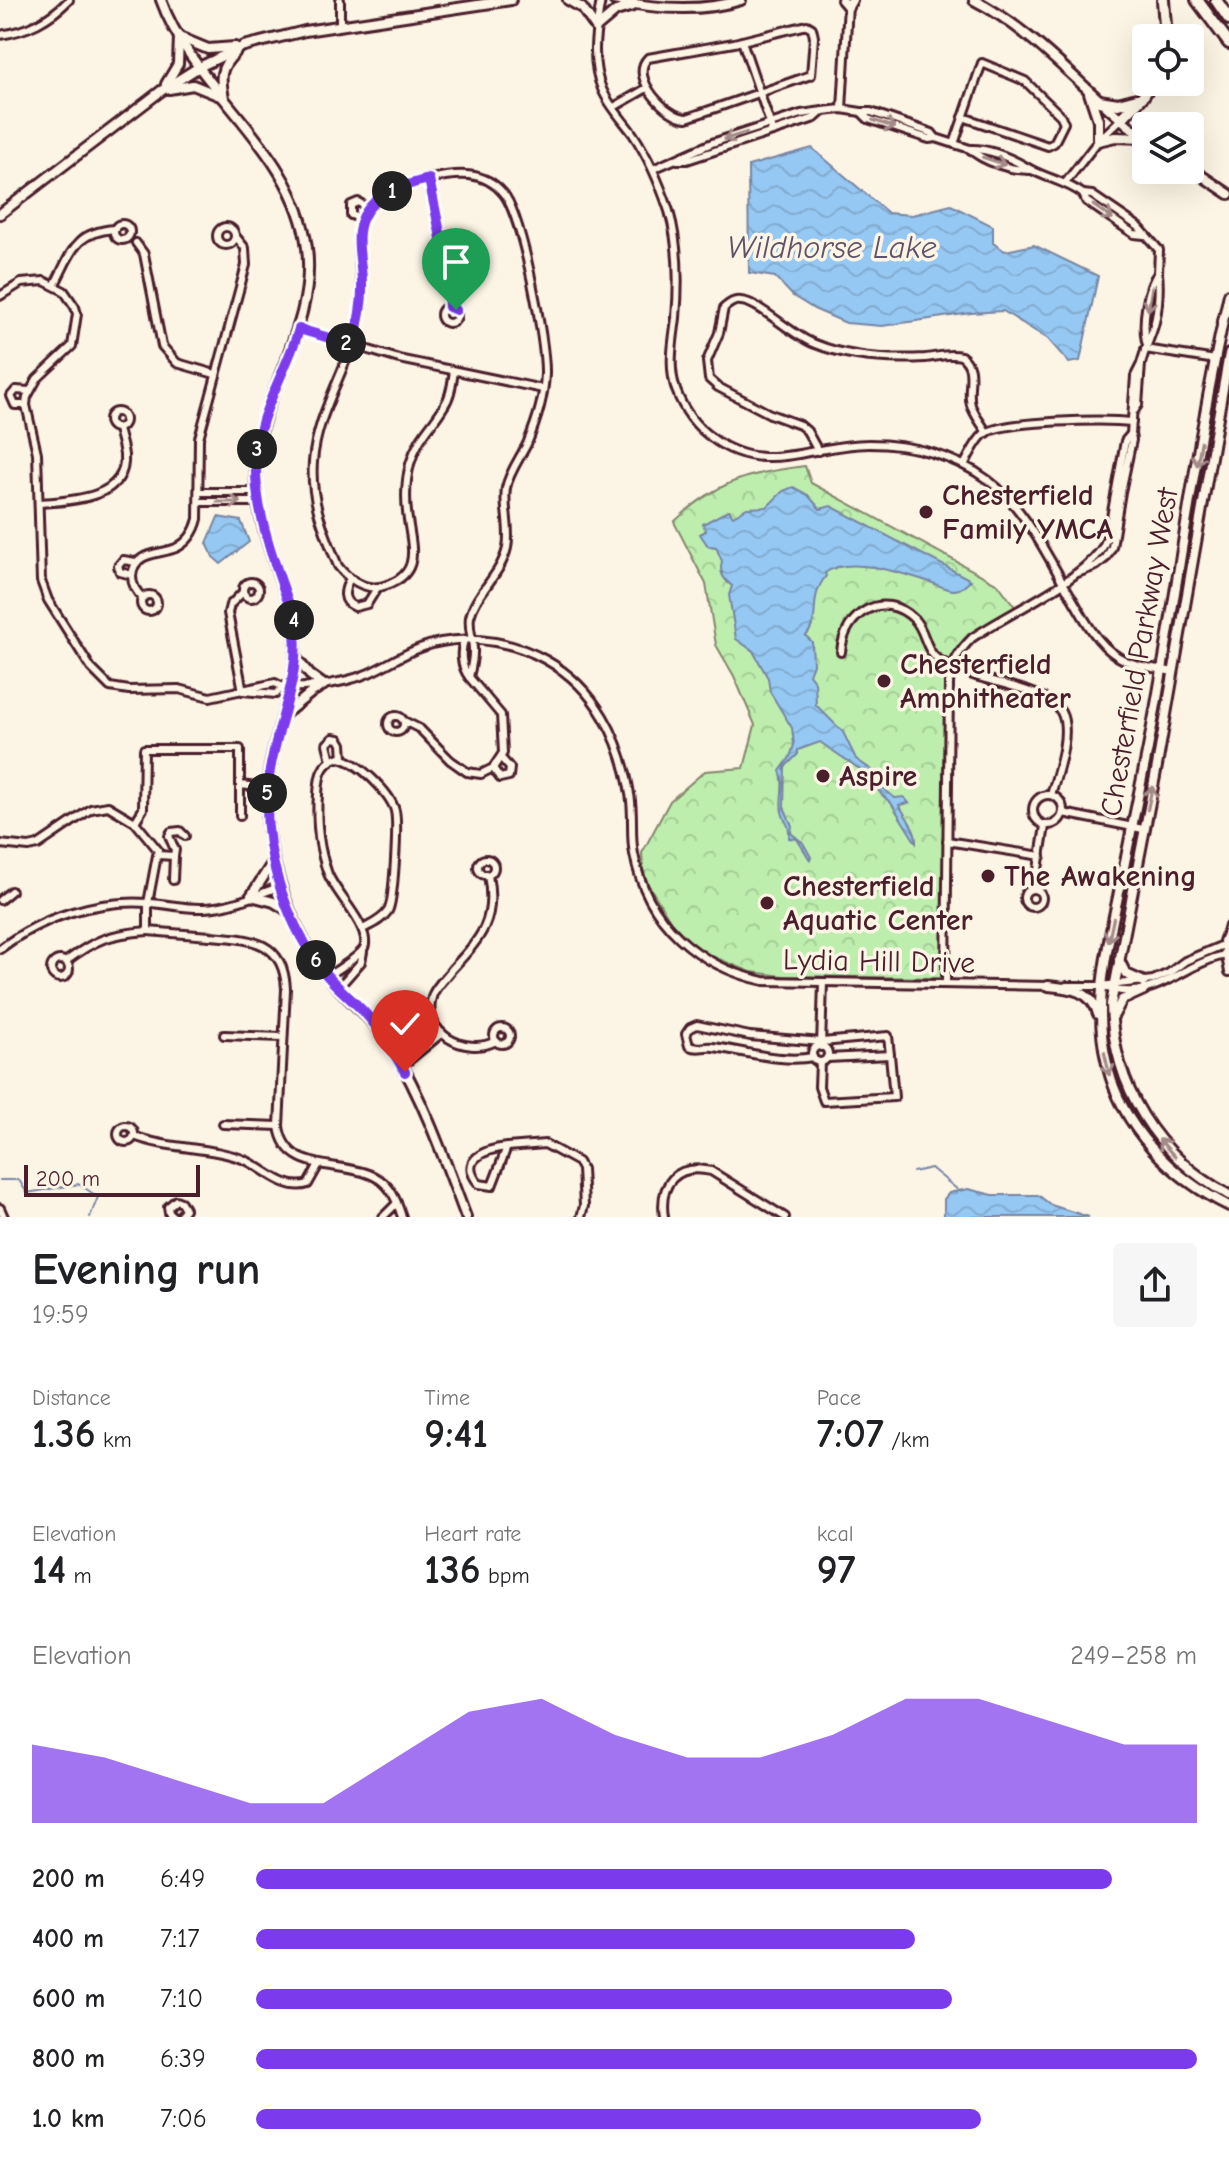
<!DOCTYPE html>
<meta charset="utf-8">
<style>
body{margin:0;font-family:"Comic Neue",sans-serif;background:#f6f6f6;color:#202124;height:100vh;display:flex;flex-direction:column;font-size:30px;white-space:nowrap}
*{box-sizing:border-box;margin:0}
p{font-size:26px;color:#757577}
.icon{flex:none;width:44px;height:44px;fill:none;stroke:currentColor;stroke-width:2;stroke-linecap:round;stroke-linejoin:round}
.map{position:relative;height:1217px;overflow:hidden}
.drawer{display:flex;flex-direction:column;background:#fff;flex:1}
.drawer>*{flex:none}
.buttons{position:absolute;left:1132px;top:24px;display:grid;gap:16px}
.buttons a{display:grid;place-items:center;width:72px;height:72px;border-radius:8px;background:#fff;box-shadow:0 8px 32px #0002;font-size:40px}
.scale{position:absolute;left:24px;bottom:20px;width:176px;box-sizing:border-box;padding-left:8px;border:4px solid #4a1f2b;border-top:0;font-size:22px;line-height:28px;white-space:nowrap;color:#4a1f2b;-webkit-text-stroke:6px #fcf5e5;paint-order:stroke}
.pin{position:absolute;display:grid;place-items:center;width:68px;height:68px;color:#fff;margin:-82px -34px;border-radius:50% 50% 50% 0;rotate:-45deg;box-shadow:0 0 8px #0007}
.pin .icon{rotate:45deg}
.km{position:absolute;width:40px;height:40px;margin:-20px;border-radius:50%;background:#222;color:#fff;font-size:22px;line-height:40px;text-align:center}
.round{display:grid;place-items:center;flex:none;width:84px;height:84px;border-radius:8px;background:#f6f6f6}
.overview{display:flex;align-items:center;justify-content:space-between;height:136px;padding:0 32px}
h1{font-size:44px;font-weight:700;line-height:60px}
.figures{display:grid;grid-template-columns:repeat(3,1fr);gap:12px;height:136px;padding:8px 32px}
.figures div{display:grid;align-content:center}
.figures b{font-size:40px;font-weight:700}
.figures small{font-size:22px;font-weight:400}
.figures p{font-size:22px}
.chart{height:224px;padding:16px 32px}
.chart p{display:flex;justify-content:space-between}
.chart svg{width:100%;height:144px;margin-top:8px;fill:#7c3aed;opacity:.7}
ul{padding:0 32px;list-style:none;font-size:26px}
li{display:grid;grid-template-columns:128px 96px 1fr;align-items:center;height:60px}
li i{height:20px;border-radius:10px;background:#7c3aed}
.map>svg:first-child{display:block}
.park{fill:url(#park-crowns);stroke:#84866c;stroke-width:2}
.water{fill:url(#water-waves);stroke:#7784a2;stroke-width:2}
.lines{fill:none;stroke-linecap:round;stroke-linejoin:round}
.stream{stroke:#7784a2;stroke-width:2}
.street-casing{stroke:#4a1f2b;stroke-width:12}
.secondary-casing{stroke:#4a1f2b;stroke-width:14}
.highway-casing{stroke:#4a1f2b;stroke-width:16}
.street{stroke:#fcf5e5;stroke-width:6}
.secondary{stroke:#fcf5e5;stroke-width:8}
.highway{stroke:#fcf5e5;stroke-width:10}
.oneway{stroke:#a38a88}
.route-casing{stroke:#fff;stroke-width:16}
.route{stroke:#7c3aed;stroke-width:10}
.poi-dot{fill:#4a1f2b;stroke:#fcf5e5;stroke-width:3}
.labels{text-anchor:middle;stroke-width:7;stroke-linejoin:round;paint-order:stroke}
.poi-label{font-size:30px;font-weight:bold;fill:#4a1f2b;stroke:#fcf5e5;text-anchor:start}
.street-label{font-size:30px;fill:#4a1f2b;stroke:#fcf5e5}
.water-label{font-size:32px;font-style:italic;fill:#605267;stroke:#fcf5e5}
</style>
<div class="map">
<svg width="1229" height="1217" viewBox="0 0 1229 1217">
<defs>
<pattern id="park-crowns" width="20" height="18" patternUnits="userSpaceOnUse" patternTransform="scale(2)"><rect width="20" height="18" fill="#bdeeae"/><path d="M2 6a3 3 0 1 1 6 0M12 15a3 3 0 1 1 6 0" fill="none" stroke="#a4cc96"/></pattern>
<pattern id="water-waves" width="16" height="10" patternUnits="userSpaceOnUse" patternTransform="scale(2)"><rect width="16" height="10" fill="#95c8f2"/><path d="M0 5q4-4 8 0t8 0" fill="none" stroke="#82abd0"/></pattern>
</defs>
<rect width="100%" height="100%" fill="#fcf5e5"/>
<filter id="ink" filterUnits="userSpaceOnUse"><feTurbulence type="fractalNoise" baseFrequency=".0125" numOctaves="2"/><feDisplacementMap in="SourceGraphic" scale="16" xChannelSelector="R" yChannelSelector="G"/><feConvolveMatrix kernelMatrix="1 2 1 2 8 2 1 2 1" color-interpolation-filters="sRGB"/></filter>
<g filter="url(#ink)">
<!-- park -->
<path class="park" d="M805,466L811,483L998,584L1015,607C986,624 961,638 945,668L942,978L783,976L751,972L709,955L687,939L671,922L648,884L643,869L642,853L670,801L705,771L744,768L755,725L734,676L716,645L706,584L674,522C717,481 748,473 805,466Z"/>
<!-- water -->
<g class="water">
<polygon points="812,148 888,213 912,215 951,205 993,226 993,243 1005,251 1034,245 1098,276 1080,361 1069,363 1048,339 1003,311 971,313 882,326 846,323 814,309 793,296 775,277 749,273 748,166"/>
<path d="M793,487L808,495L820,509L831,506L971,580C966,585 962,589 955,590C947,590 938,585 930,582C904,574 849,555 825,573L826,576C807,600 822,617 806,636L812,642L813,664L809,674L815,682L816,705L843,732L856,759L876,773L885,790L895,798L904,797L909,803L899,805C906,817 917,831 916,843L891,803L881,794L867,774L820,742L798,750V754L785,767L784,807L792,826L791,833L803,843L811,857L810,860L797,839L789,838C790,823 785,824 782,812C779,798 786,784 780,771L790,757L794,745L792,728L770,692L768,678L753,651L736,639L729,595L732,586C723,579 719,572 722,561L716,547L708,546L700,534L706,531L703,524L729,510L733,516L747,508L767,507L783,491Z"/>
<polygon points="218,517 241,521 249,542 221,564 213,557 207,543"/>
<polygon points="968,1189 993,1195 1038,1195 1051,1205 1089,1217 944,1217 944,1199 949,1193"/>
</g>
<g class="lines">
<!-- stream -->
<g class="stream">
<polyline points="913,1172 931,1168 958,1190"/>
<polyline points="0,1180 19,1180 27,1193 79,1184 98,1197 90,1217"/>
</g>
<defs>
<g id="street">
<polyline points="340,0 340,26"/>
<path d="M601,0C596,29 590,61 602,89C609,106 623,120 633,134C649,158 660,184 669,211C679,245 679,283 676,318C673,343 668,366 676,390C683,409 695,426 712,438C764,477 811,444 869,444C910,444 954,455 988,480C1028,510 1049,561 1075,603C1088,625 1100,649 1126,661C1140,667 1157,668 1173,672"/>
<path d="M807,25L812,28L814,37L811,75L687,118C669,119 628,78 648,58L734,43Z"/>
<path d="M0,35C28,31 49,20 69,0"/>
<polyline points="742,41 772,129"/>
<polyline points="614,107 647,88"/>
<polyline points="842,109 848,5"/>
<polyline points="823,111 842,109 861,112"/>
<polyline points="936,138 932,133 871,112 861,112 868,119 929,139 936,138 970,149"/>
<polyline points="954,144 982,63 1025,81 1061,116 1064,123 1054,143 1048,146 963,117"/>
<polyline points="653,169 712,143 801,114 823,111 815,118 687,160 677,160"/>
<path d="M1032,170C1013,171 983,162 970,149C990,148 1013,159 1030,169C1048,179 1065,181 1083,194"/>
<polyline points="429,179 447,267 449,307"/>
<polyline points="1066,182 1098,141 1121,119"/>
<polyline points="362,219 351,215 351,205 358,202 368,208"/>
<circle cx="122" cy="232" r="8"/>
<circle cx="226" cy="236" r="9"/>
<polyline points="1144,235 1134,234 1086,201 1083,194 1092,195 1139,227 1159,250 1158,273"/>
<polyline points="136,243 144,254 162,346 177,363 215,374"/>
<path d="M55,284C72,252 74,232 115,229"/>
<path d="M0,296L21,283L44,281L64,291L75,307L77,314L72,346L37,379L27,397L26,405L37,453L41,581L48,600L91,668L110,687L129,690L179,689L210,697L275,683C284,689 293,687 304,687C326,685 348,682 369,673C393,662 414,647 441,642C475,635 516,643 546,660C596,688 621,739 630,794C634,814 630,834 634,854C646,922 699,967 764,981L1051,986"/>
<circle cx="449" cy="315" r="8"/>
<polyline points="299,329 399,359 543,389"/>
<polyline points="1145,349 1216,360"/>
<path d="M1141,364C1144,352 1148,343 1152,332C1158,316 1160,290 1158,273C1147,287 1142,323 1146,342"/>
<path d="M454,371C452,383 451,396 444,406C431,428 418,436 410,464C406,480 405,495 407,512C410,543 426,576 380,587C364,590 347,578 338,566C324,531 310,500 313,462C317,407 355,360 361,306C365,275 347,232 370,206C384,190 410,183 430,179C456,173 484,170 503,193C522,214 546,343 545,374C544,397 536,423 527,444C520,458 509,473 506,488C503,508 511,528 507,548C501,575 476,592 470,617C468,630 474,641 473,653C473,661 471,669 469,677C461,667 460,652 464,640"/>
<polyline points="26,405 15,405 11,396 16,390 29,391"/>
<circle cx="117" cy="420" r="8"/>
<polyline points="1131,434 1135,376 1141,364 1138,405 1134,411"/>
<path d="M818,451L807,431L800,425L770,414L718,387L709,379L707,361L719,333L724,308C729,304 733,300 741,301C760,302 792,336 815,344C850,358 887,360 925,358C937,357 949,353 961,356C978,368 966,388 971,405C974,415 982,424 987,433"/>
<path d="M964,465C970,455 975,442 984,434C1003,420 1107,419 1132,422"/>
<polyline points="199,492 258,492"/>
<polyline points="199,502 258,502"/>
<path d="M39,503C70,501 128,499 124,455C123,446 120,438 118,429"/>
<polyline points="132,575 120,572 118,566 123,560 136,562"/>
<path d="M350,578C344,590 341,601 355,607L367,604L377,588"/>
<circle cx="251" cy="590" r="8"/>
<polyline points="243,592 230,605 228,613 243,691"/>
<circle cx="149" cy="603" r="8"/>
<path d="M143,598C136,592 132,585 132,576C134,551 159,555 176,548C188,542 195,531 198,519L199,438L246,265L245,248L237,238"/>
<path d="M841,652C844,613 883,589 914,619C925,630 924,645 934,656C942,664 957,668 967,673C991,683 1049,690 1061,712C1072,732 1057,774 1051,795"/>
<polyline points="243,691 276,694 282,688"/>
<circle cx="396" cy="724" r="8"/>
<polyline points="406,722 420,729 450,760 467,772 481,774 493,768 503,753 501,715 469,677"/>
<polyline points="331,760 327,744 333,738 339,739 342,744 343,758"/>
<polyline points="493,768 500,778 509,776 510,768 502,759"/>
<polyline points="240,785 268,788"/>
<circle cx="1048" cy="810" r="15"/>
<polyline points="1063,813 1143,829"/>
<polyline points="135,822 143,809 144,749 240,749 240,816"/>
<polyline points="947,841 1041,856"/>
<path d="M0,844L29,847L38,845L91,809L108,806L135,822L158,850L148,903V931C169,933 190,934 210,936C250,939 284,940 286,989L279,1126C286,1180 354,1156 384,1183C394,1192 398,1205 402,1217"/>
<polyline points="158,855 174,856 175,850 169,836 171,832 180,831 185,836"/>
<circle cx="486" cy="867" r="8"/>
<path d="M488,875C497,920 481,938 452,969C446,977 437,985 433,994C419,1032 465,1057 496,1041"/>
<polyline points="173,880 174,856"/>
<polyline points="1035,888 1045,826"/>
<circle cx="1033" cy="898" r="9"/>
<polyline points="0,900 11,891"/>
<polyline points="1229,926 1223,941 1229,972"/>
<path d="M0,949C41,917 97,899 149,903C168,904 186,909 204,908C231,907 256,895 281,886"/>
<circle cx="60" cy="969" r="9"/>
<path d="M65,962C96,939 109,934 148,931"/>
<path d="M328,976C337,970 364,954 365,945C368,924 336,894 328,874C318,847 316,822 318,794C319,778 320,764 337,758C355,758 391,793 395,811C398,824 394,901 388,911C382,920 372,924 363,929"/>
<path d="M946,984L949,683C952,663 958,652 972,638C1009,613 1073,585 1100,551C1106,544 1107,536 1109,528L1125,441L1131,434L1132,440L1121,492L1112,547L1106,558L1096,566L1075,574"/>
<polyline points="1066,986 1101,986 1153,980 1169,973 1185,961 1223,945"/>
<path d="M1101,986C1154,1006 1178,965 1225,955"/>
<polyline points="338,988 361,962 363,952"/>
<circle cx="502" cy="1036" r="8"/>
<polyline points="224,1035 283,1037"/>
<circle cx="820" cy="1054" r="8"/>
<polyline points="392,1047 438,1029"/>
<polyline points="821,1047 823,982"/>
<path d="M813,1057C780,1063 745,1051 713,1047C703,1046 698,1050 689,1046L686,1034L690,1028L697,1025L750,1036L822,1042L888,1036L890,1055"/>
<polyline points="820,1062 819,1087 824,1101 894,1097 890,1055 827,1058"/>
<polyline points="402,1066 442,1033"/>
<polyline points="223,1124 279,1126"/>
<circle cx="126" cy="1134" r="8"/>
<path d="M134,1136C170,1150 210,1146 245,1160C264,1168 286,1192 308,1184L318,1166"/>
<polyline points="507,1147 545,1144 578,1162 582,1169 584,1206 581,1217"/>
<path d="M507,1147L492,1186L479,1184C457,1159 487,1149 507,1147Z"/>
<polyline points="0,1208 4,1217"/>
<polyline points="174,1217 169,1213 168,1207 176,1200 181,1202 185,1209 179,1217"/>
<polyline points="383,1217 397,1203"/>
<path d="M664,1217C659,1184 676,1163 711,1171L785,1217"/>
</g>
<g id="secondary">
<path d="M161,0C193,90 295,148 307,248C316,320 270,378 258,446C247,503 275,562 293,616C303,667 284,705 273,753C264,789 265,826 274,862C285,906 302,947 332,981C352,1004 377,1023 393,1049C424,1101 445,1161 466,1217"/>
<polyline points="568,0 582,8 596,28 616,11 633,6"/>
<path d="M614,0C656,9 700,13 741,0"/>
<polyline points="842,0 848,7 852,0"/>
<path d="M974,0C1040,34 1087,96 1146,139"/>
<polyline points="179,37 208,49 235,47"/>
<polyline points="166,84 178,64 179,37"/>
<polyline points="169,89 193,85 220,96"/>
<polyline points="1089,93 1098,120 1098,141 1115,137 1143,138"/>
<path d="M224,98C220,78 219,68 235,53"/>
<polyline points="1190,168 1229,194"/>
<polyline points="0,214 161,91 199,67 244,46 305,31 511,0"/>
<path d="M1229,294C1195,444 1177,597 1148,748C1138,798 1128,847 1118,897C1106,953 1093,1007 1107,1064C1122,1128 1172,1178 1229,1206"/>
<path d="M1229,354L1157,766L1111,1004C1113,1086 1156,1156 1229,1195"/>
<polyline points="286,713 312,692 324,685 310,675 295,657"/>
<polyline points="251,896 273,862"/>
<polyline points="251,896 274,902 287,910"/>
<polyline points="1119,960 1126,974 1144,982"/>
<path d="M1048,986C1069,988 1092,990 1098,1014"/>
<polyline points="1114,1015 1122,1000 1144,990"/>
</g>
<g id="highway">
<polyline points="1163,0 1166,38"/>
<polyline points="1197,0 1229,43"/>
<polyline points="1216,0 1229,19"/>
<polyline points="1099,101 1118,104 1137,99"/>
<polyline points="1121,119 1143,96 1152,82"/>
</g>
</defs>
<!-- street casing -->
<use href="#street" class="street-casing"/>
<!-- secondary casing -->
<use href="#secondary" class="secondary-casing"/>
<!-- highway casing -->
<use href="#highway" class="highway-casing"/>
<!-- street -->
<use href="#street" class="street"/>
<!-- secondary -->
<use href="#secondary" class="secondary"/>
<!-- highway -->
<use href="#highway" class="highway"/>
</g>
<!-- one-way arrows -->
<defs><path id="oneway-shaft" d="M-6 0H5M1.5-3L5.5 0L1.5 3" fill="none" stroke-width="1.6" stroke-linecap="round" stroke-linejoin="round" transform="scale(2)"/></defs>
<g class="oneway">
<use href="#oneway-shaft" transform="translate(884 124) rotate(19)"/>
<use href="#oneway-shaft" transform="translate(735 136) rotate(163)"/>
<use href="#oneway-shaft" transform="translate(994 161) rotate(18)"/>
<use href="#oneway-shaft" transform="translate(1103 212) rotate(35)"/>
<use href="#oneway-shaft" transform="translate(1150 299) rotate(99)"/>
<use href="#oneway-shaft" transform="translate(1199 454) rotate(100)"/>
<use href="#oneway-shaft" transform="translate(229 502)"/>
<use href="#oneway-shaft" transform="translate(1150 798) rotate(-78)"/>
<use href="#oneway-shaft" transform="translate(1111 930) rotate(102)"/>
<use href="#oneway-shaft" transform="translate(1107 1064) rotate(77)"/>
<use href="#oneway-shaft" transform="translate(1167 1148) rotate(-132)"/>
</g>
</g>
<g class="lines" filter="url(#ink)">
<defs>
<path id="route" d="M405,1072C393,1051 381,1030 364,1012C350,997 333,985 321,968C283,917 262,847 268,784C274,725 305,677 293,616C272,553 242,487 263,420C273,389 290,360 299,329L353,345C358,324 363,304 362,283C362,266 357,249 359,232C363,197 399,186 429,179L447,267L449,307L456,310"/>
</defs>
<!-- route casing -->
<use href="#route" class="route-casing"/>
<!-- route -->
<use href="#route" class="route"/>
</g>
<!-- markers -->
<g class="poi-dot">
<circle cx="926" cy="512" r="8"/>
<circle cx="884" cy="681" r="8"/>
<circle cx="823" cy="776" r="8"/>
<circle cx="988" cy="876" r="8"/>
<circle cx="767" cy="903" r="8"/>
</g>
<g class="labels">
<!-- poi labels -->
<g class="poi-label">
<text x="942" y="505">Chesterfield<tspan x="942" dy="34">Family YMCA</tspan></text>
<text x="900" y="674">Chesterfield<tspan x="900" dy="34">Amphitheater</tspan></text>
<text x="839" y="786">Aspire</text>
<text x="1004" y="886">The Awakening</text>
<text x="783" y="896">Chesterfield<tspan x="783" dy="34">Aquatic Center</tspan></text>
</g>
<!-- street labels -->
<g class="street-label">
<text transform="translate(1139 652) rotate(-80)" y="10">Chesterfield Parkway West</text>
<text transform="translate(879 961) rotate(1)" y="10">Lydia Hill Drive</text>
</g>
<!-- water labels -->
<g class="water-label">
<text x="832" y="258">Wildhorse Lake</text>
</g>
</g>
</svg>
<div class="buttons">
<a><svg class="icon" aria-label="locate" viewBox="0 0 24 24"><circle cx="12" cy="12" r="6"/><path d="M12 2v4M12 18v4M2 12h4M18 12h4"/></svg></a>
<a><svg class="icon" aria-label="layers" viewBox="0 0 24 24"><path d="M12 4l9 5-9 5-9-5zM3 14l9 5 9-5"/></svg></a>
</div>
<div class="scale">200 m</div>
<div class="pin" style="left:456px;top:310px;background:#1e9e55"><svg class="icon" aria-label="arrive" viewBox="0 0 24 24"><path d="M6 21V4h12l-3 4 3 4H6"/></svg></div>
<div class="pin" style="left:405px;top:1072px;background:#d93025"><svg class="icon" aria-label="check" viewBox="0 0 24 24"><path d="M5 12l5 5 9-10"/></svg></div>
<b class="km" style="left:392px;top:191px">1</b>
<b class="km" style="left:346px;top:343px">2</b>
<b class="km" style="left:257px;top:449px">3</b>
<b class="km" style="left:294px;top:620px">4</b>
<b class="km" style="left:267px;top:793px">5</b>
<b class="km" style="left:316px;top:960px">6</b>
</div>
<section class="drawer">
<div class="overview"><div><h1>Evening run</h1><p>19:59</p></div><a class="round"><svg class="icon" aria-label="share" viewBox="0 0 24 24"><path d="M12 15V3M7 8l5-5 5 5M5 13v7h14v-7"/></svg></a></div>
<div class="figures">
<div><p>Distance</p><b>1.36<small> km</small></b></div>
<div><p>Time</p><b>9:41</b></div>
<div><p>Pace</p><b>7:07<small> /km</small></b></div>
</div>
<div class="figures">
<div><p>Elevation</p><b>14<small> m</small></b></div>
<div><p>Heart rate</p><b>136<small> bpm</small></b></div>
<div><p>kcal</p><b>97</b></div>
</div>
<div class="chart"><p><span>Elevation</span>249–258 m</p>
<svg viewBox="0 0 160 44" preserveAspectRatio="none"><path d="M0 44V20L10 24L20 31L30 38L40 38L50 24L60 10L70 6L80 17L90 24L100 24L110 17L120 6L130 6L140 13L150 20L160 20V44z"/></svg>
</div>
<ul>
<li><b>200 m</b>6:49<i style="width:91%"></i></li>
<li><b>400 m</b>7:17<i style="width:70%"></i></li>
<li><b>600 m</b>7:10<i style="width:74%"></i></li>
<li><b>800 m</b>6:39<i style="width:100%"></i></li>
<li><b>1.0 km</b>7:06<i style="width:77%"></i></li>
</ul>
</section>
